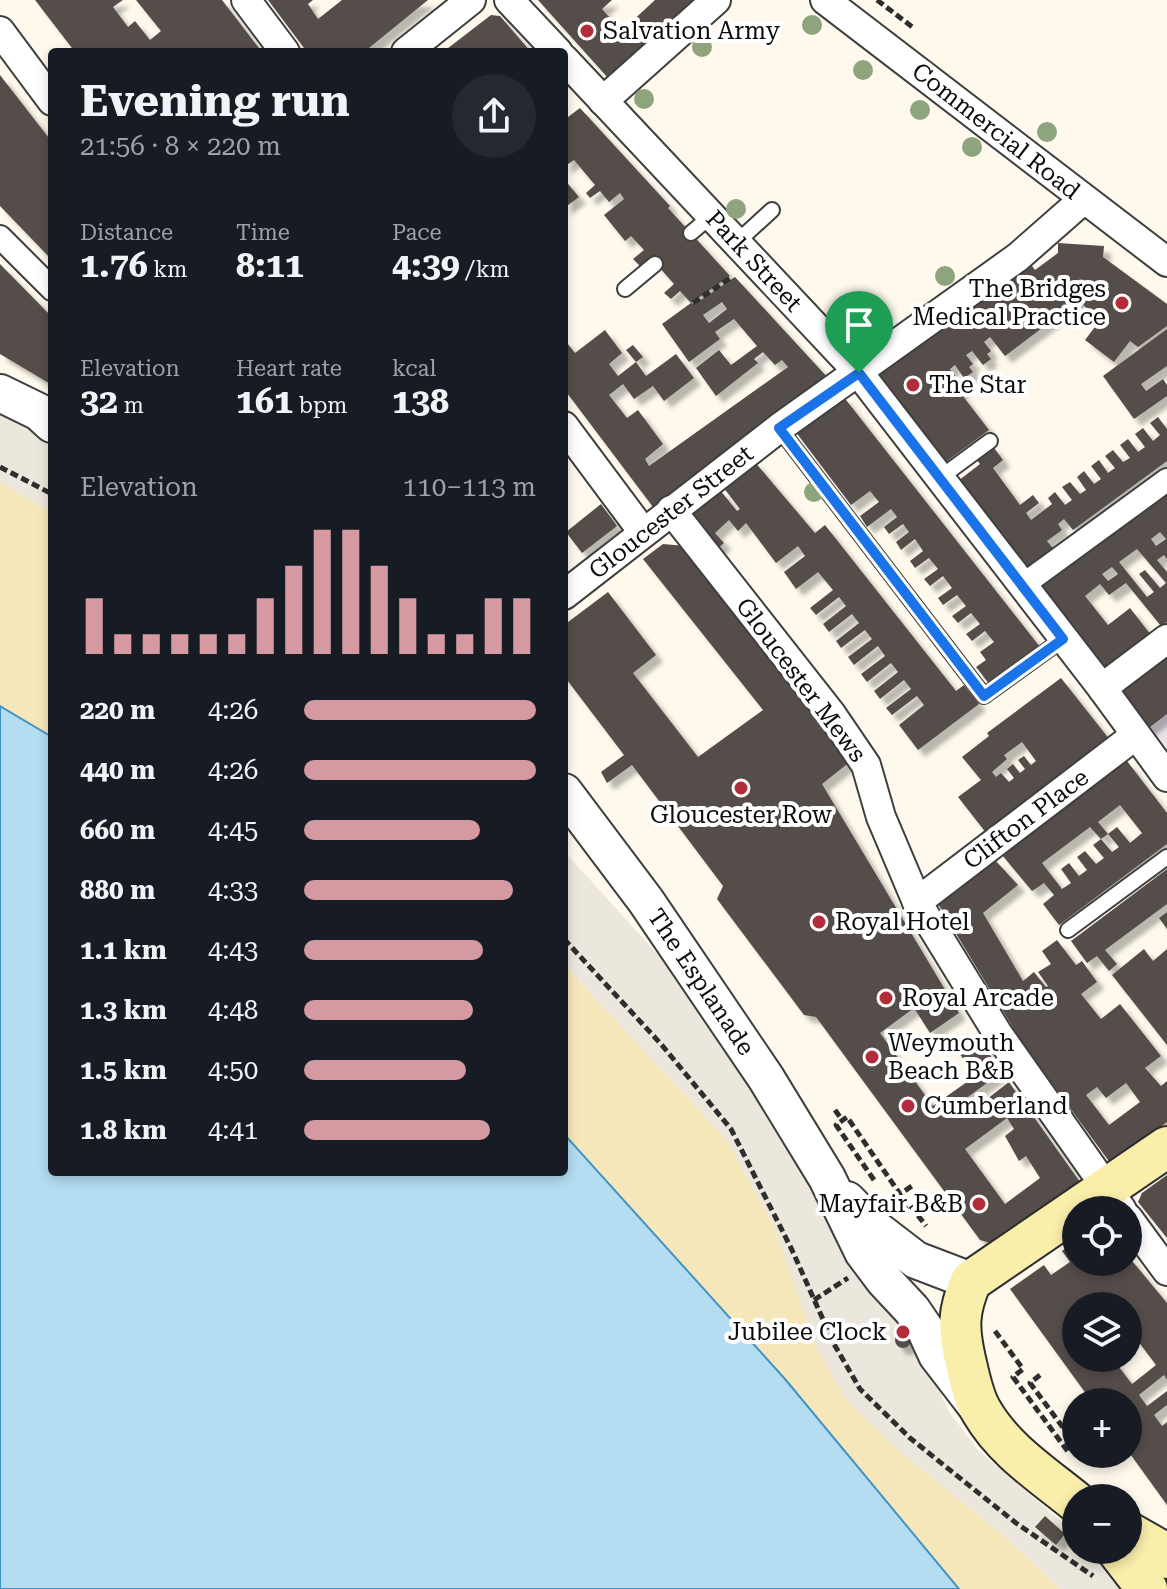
<!DOCTYPE html>
<meta charset="utf-8">
<style>
body{margin:0;font-family:"Roboto Serif",serif;background:#242831;color:#f1f3f6;height:100vh;display:flex;flex-direction:column;font-size:30px;white-space:nowrap}
*{box-sizing:border-box;margin:0}
p{font-size:26px;color:#9ea1a6}
.icon{flex:none;width:44px;height:44px;fill:none;stroke:currentColor;stroke-width:2;stroke-linecap:round;stroke-linejoin:round}
.map{position:relative;flex:1;overflow:hidden}
.details{position:absolute;left:48px;top:48px;width:520px;height:1128px;display:flex;flex-direction:column;background:#171b24;border-radius:8px;box-shadow:0 4px 12px #0003}
.details>*{flex:none}
.tools{position:absolute;left:1062px;top:1196px;display:grid;gap:16px}
.tools a{display:grid;place-items:center;width:80px;height:80px;border-radius:50%;background:#171b24;box-shadow:0 4px 12px #0003;font-size:40px}
.pin{position:absolute;display:grid;place-items:center;width:68px;height:68px;color:#fff;margin:-82px -34px;border-radius:50% 50% 50% 0;rotate:-45deg;box-shadow:0 0 8px #0007}
.pin .icon{rotate:45deg}
.round{display:grid;place-items:center;flex:none;width:84px;height:84px;border-radius:42px;background:#242831}
.overview{display:flex;align-items:center;justify-content:space-between;height:136px;padding:0 32px}
h1{font-size:44px;font-weight:700;line-height:60px}
.stats{display:grid;grid-template-columns:repeat(3,1fr);gap:12px;height:136px;padding:8px 32px}
.stats div{display:grid;align-content:center}
.stats b{font-size:34px;font-weight:700}
.stats small{font-size:22px;font-weight:400}
.stats p{font-size:22px}
.chart{height:224px;padding:16px 32px}
.chart p{display:flex;justify-content:space-between}
.chart svg{width:100%;height:144px;margin-top:8px;stroke:#d59aa1;stroke-width:6}
ul{padding:0 32px;list-style:none;font-size:26px}
li{display:grid;grid-template-columns:128px 96px 1fr;align-items:center;height:60px}
li i{height:20px;border-radius:10px;background:#d59aa1}
.map>svg:first-child{display:block}
.industrial{fill:#e9e0ea}
.sand{fill:#f6e7bb}
.plaza{fill:#ece7dc}
.water{fill:#b4ddf2;stroke:#4094c4;stroke-width:2}
.building{fill:#544d49;fill-rule:evenodd;filter:url(#shadow)}
.lines{fill:none;stroke-linecap:round;stroke-linejoin:round}
.service-casing{stroke:#3f3f3f;stroke-width:18}
.pedestrian-casing{stroke:#3f3f3f;stroke-width:26}
.minor-casing{stroke:#3f3f3f;stroke-width:32}
.tertiary-casing{stroke:#3f3f3f;stroke-width:40}
.secondary-casing{stroke:#2e2e2e;stroke-width:44}
.path{stroke:#2e2e2e;stroke-width:5;stroke-dasharray:8 4;stroke-linecap:butt}
.service{stroke:#fff;stroke-width:14}
.pedestrian{stroke:#fff;stroke-width:22}
.minor{stroke:#fff;stroke-width:28}
.tertiary{stroke:#fff;stroke-width:36}
.secondary{stroke:#faeeab;stroke-width:40}
.tree{fill:#8da47c}
.route-casing{stroke:#fff;stroke-width:16}
.route{stroke:#1a73e8;stroke-width:10}
.poi-dot{fill:#b22d39;stroke:#fff;stroke-width:3}
.labels{text-anchor:middle;stroke-width:8;stroke-linejoin:round;paint-order:stroke}
.poi-label{font-size:24px;fill:#0c0c0c;stroke:#fff;text-anchor:start}
.street-label{font-size:24px;fill:#0c0c0c;stroke:#fff}
</style>
<div class="map">
<svg width="1167" height="1589" viewBox="0 0 1167 1589">
<defs>
<filter id="shadow"><feDropShadow dx="7" dy="7" stdDeviation="2" flood-color="#0004"/></filter>
</defs>
<rect width="100%" height="100%" fill="#fef9ec"/>
<!-- industrial -->
<polygon class="industrial" points="1167,714 1167,748 1151,727"/>
<!-- sand -->
<polygon class="sand" points="0,482 52,513 52,1172 564,1172 564,965 726,1139 773,1224 793,1279 898,1450 1004,1536 1060,1589 480,1589 0,1202"/>
<!-- plaza -->
<g class="plaza">
<polygon points="0,414 52,435 52,513 0,482"/>
<polygon points="564,851 690,990 910,1327 949,1412 979,1451 1076,1534 1076,1550 1094,1550 1137,1589 1060,1589 1004,1536 898,1450 846,1400 818,1351 773,1224 726,1139 564,965"/>
</g>
<!-- water -->
<polygon class="water" points="0,706 52,737 52,1172 564,1172 564,1134 785,1379 959,1589 0,1589"/>
<!-- building -->
<g class="building">
<polygon points="35,0 123,0 113,7 128,27 135,21 150,40 161,31 136,0 222,0 262,52 75,52"/>
<polygon points="268,0 313,0 308,4 318,19 342,0 428,0 364,52 307,52"/>
<polygon points="538,0 612,0 602,9 610,18 602,25 614,38 655,0 694,0 609,79"/>
<polygon points="491,15 500,16 531,52 443,52"/>
<polygon points="0,75 52,142 52,260 0,206"/>
<polygon points="580,108 670,206 668,208 730,276 691,303 680,291 671,299 664,293 674,284 650,257 640,266 633,259 644,250 631,236 625,241 604,215 624,199 620,193 609,202 600,191 590,198 586,193 595,185 574,160 564,167 564,154 567,151 564,148 564,120"/>
<polygon points="564,179 579,197 564,208"/>
<polygon points="1058,243 1104,246 1103,257 1167,304 1167,326 1138,347 1130,341 1114,362 1085,340 1101,319 1078,301 1005,356 990,337 984,342 991,351 987,354 991,359 983,365 972,351 966,355 973,364 969,367 973,372 964,378 955,365 950,369 964,387 959,391 989,430 943,464 873,374 988,292 995,300 1012,288 1007,281 1030,263 1035,270 1058,253"/>
<polygon points="0,264 52,317 52,385 0,354"/>
<path d="M735,277L829,379L653,507L564,389V339L575,353L605,330L622,353L609,364L618,376L636,362L646,376L676,354L694,378L664,401L653,386L634,399L623,384L609,395L627,418L638,410L663,444L645,459L649,466L788,367L782,360L775,365L763,352L754,359L758,363L716,396L696,368L719,350L731,365L757,346L734,319L715,332L720,339L689,362L662,324L691,303L695,304ZM722,302L727,309L709,323L703,315Z"/>
<polygon points="1167,329 1167,366 1141,384 1146,391 1163,379 1167,385 1167,396 1134,419 1103,376"/>
<polygon points="633,345 643,357 636,362 626,350"/>
<polygon points="843,396 1040,647 990,685 976,667 986,660 980,652 994,642 985,631 972,641 966,634 980,624 971,613 958,623 952,616 966,606 957,595 943,605 938,598 952,588 943,576 930,586 924,579 938,569 929,558 915,568 910,561 923,551 915,539 901,550 896,542 909,532 903,524 889,534 884,527 897,517 891,509 867,527 860,516 879,502 870,491 851,505 795,431"/>
<polygon points="1158,417 1167,429 1167,461 1073,530 1064,519 1058,524 1062,530 1047,541 1055,551 1027,572 958,481 980,464 975,458 992,445 1003,460 993,468 1020,505 1033,495 1039,503 1026,513 1031,520 1052,504 1048,498 1055,492 1065,505 1072,500 1062,487 1070,482 1080,494 1086,490 1077,477 1084,471 1094,484 1101,479 1091,466 1099,460 1108,473 1115,468 1105,456 1113,450 1123,462 1130,458 1120,445 1128,439 1138,452 1145,447 1135,434 1143,428 1153,441 1160,435 1150,423"/>
<polygon points="754,461 815,533 825,525 956,691 964,685 979,704 918,750 899,725 924,705 917,696 892,715 886,708 911,689 904,680 880,699 874,691 898,672 891,663 867,682 861,674 885,656 878,646 854,665 848,657 872,639 865,630 841,648 836,641 859,623 852,614 829,632 823,624 846,606 839,597 816,615 810,608 833,590 818,572 796,589 784,572 805,556 798,546 776,563 746,523 738,531 729,520 715,533 724,543 714,552 686,518 720,490 737,511 740,509 723,487"/>
<path d="M1167,489V559L1164,555L1157,560L1167,572V622L1161,626L1126,583L1109,595L1100,584L1085,596L1108,625L1130,608L1151,635L1103,672L1036,585ZM1160,532L1166,539L1156,546L1151,539ZM1137,549L1166,583L1160,588L1145,570L1139,574L1154,592L1147,597L1119,562ZM1112,567L1118,574L1108,581L1102,574Z"/>
<polygon points="601,504 617,526 582,553 566,532"/>
<path d="M663,544L685,546L851,761L822,784L959,1013L930,1033L914,1008L880,1033L933,1106L995,1062L1002,1072L961,1102L969,1113L1009,1082L1080,1182L994,1244L980,1240L816,1017L804,1015L717,899L723,886L632,765L607,783L601,772L624,755L564,676V625L608,592L656,655L633,673L698,757L763,710L643,559ZM1007,1118L1014,1129L1005,1136L1019,1161L1026,1156L1040,1178L1005,1204L965,1149Z"/>
<polygon points="1167,654 1167,714 1145,731 1120,693"/>
<path d="M1061,678L1110,740L987,834L958,797L981,780L962,757L989,736L987,733ZM1022,742L1036,761L1031,765L1024,756L1018,760L1025,769L1020,773L1013,764L1007,769L1014,778L1009,782L1001,773L996,777L992,772L1007,759L1004,755Z"/>
<path d="M1127,761L1167,813V844L1059,925L1043,904L1054,895L1044,883L1032,891L1002,855ZM1120,805L1142,833L1130,843L1117,827L1108,834L1119,847L1112,852L1101,839L1093,845L1104,858L1096,864L1085,851L1077,857L1087,870L1079,876L1069,863L1061,869L1071,883L1062,889L1042,863L1090,827L1101,839L1108,834L1098,822Z"/>
<path d="M995,860L1018,885L983,913L1023,981L1034,972L1046,987L1048,986L1038,972L1051,964L1042,951L1057,940L1076,965L1082,961L1097,982L1081,994L1101,1019L1120,1004L1161,1056L1145,1068L1161,1086L1167,1081V1122L1116,1160H1108L1021,1041L938,904ZM1126,1083L1140,1102L1109,1125L1086,1095L1097,1087L1106,1098Z"/>
<polygon points="1167,869 1167,904 1105,950 1117,964 1109,971 1097,956 1087,963 1071,941"/>
<polygon points="1167,912 1167,929 1159,918"/>
<polygon points="1144,949 1153,961 1167,949 1167,1045 1112,975"/>
<polygon points="975,1035 992,1058 973,1072 956,1049"/>
<polygon points="1167,1175 1167,1238 1138,1202 1142,1193"/>
<path d="M1076,1241V1262H1128V1256L1167,1303V1380L1164,1375L1139,1395L1147,1406L1167,1391V1405L1154,1415L1162,1426L1167,1422V1505L1128,1451V1402H1092L1010,1289L1044,1265L1051,1275L1070,1262L1062,1251ZM1076,1306H1128V1328L1156,1365L1132,1384L1112,1358H1076Z"/>
<circle cx="903" cy="1340" r="8"/>
<polygon points="1045,1516 1065,1534 1056,1545 1035,1527"/>
</g>
<g class="lines">
<defs>
<g id="service">
<polyline points="691,233 711,216"/>
<polyline points="736,243 772,210"/>
<polyline points="625,289 655,264"/>
<polyline points="779,428 984,696 1063,639"/>
<polyline points="941,477 990,441"/>
<polyline points="1068,930 1167,857"/>
</g>
<g id="pedestrian">
<polyline points="0,237 52,289"/>
<polyline points="1023,585 1167,480"/>
</g>
<g id="minor">
<polyline points="246,0 285,52"/>
<polyline points="509,0 558,52"/>
<polyline points="825,0 1167,262"/>
<polyline points="0,31 52,101"/>
<polyline points="406,52 471,0"/>
<polyline points="564,59 859,373 1102,688 1167,777"/>
<polyline points="603,101 716,0"/>
<polyline points="564,426 643,532"/>
<polyline points="671,510 832,715 866,765 881,817 917,902 998,1034 1122,1210"/>
<polyline points="564,595 779,428 1018,257 1084,199"/>
<polyline points="1102,688 1167,639"/>
<polyline points="917,902 1136,735"/>
<polyline points="1128,1218 1167,1271"/>
</g>
<g id="tertiary">
<polyline points="0,393 39,412 52,424"/>
<polyline points="564,792 646,901 766,1078 827,1178 863,1252 884,1280 912,1310 925,1329 937,1355 977,1407"/>
<polyline points="847,1200 873,1227 916,1260 971,1281"/>
</g>
<g id="secondary">
<path d="M1076,1502C1043,1475 1004,1450 982,1412C973,1398 969,1376 965,1359C958,1328 958,1311 971,1281L1167,1147"/>
<polyline points="1128,1532 1163,1552 1167,1558"/>
<polyline points="1117,1550 1147,1589"/>
</g>
</defs>
<!-- service casing -->
<use href="#service" class="service-casing"/>
<!-- pedestrian casing -->
<use href="#pedestrian" class="pedestrian-casing"/>
<!-- minor casing -->
<use href="#minor" class="minor-casing"/>
<!-- tertiary casing -->
<use href="#tertiary" class="tertiary-casing"/>
<!-- secondary casing -->
<use href="#secondary" class="secondary-casing"/>
<!-- path -->
<g class="path">
<polyline points="877,0 915,29"/>
<polyline points="693,303 732,277"/>
<polyline points="0,467 52,494"/>
<polyline points="564,939 661,1044 731,1129 792,1250 834,1344 860,1389 910,1438 1016,1523 1093,1576"/>
<polyline points="835,1110 842,1120"/>
<polyline points="874,1180 836,1125 847,1117 900,1194 915,1184"/>
<polyline points="901,1211 910,1205 926,1226"/>
<polyline points="814,1300 848,1278"/>
<polyline points="995,1331 1023,1369 1013,1377 1069,1453"/>
<polyline points="1040,1375 1030,1383 1076,1445"/>
</g>
<!-- service -->
<use href="#service" class="service"/>
<!-- pedestrian -->
<use href="#pedestrian" class="pedestrian"/>
<!-- minor -->
<use href="#minor" class="minor"/>
<!-- tertiary -->
<use href="#tertiary" class="tertiary"/>
<!-- secondary -->
<use href="#secondary" class="secondary"/>
</g>
<!-- trees -->
<g class="tree">
<circle cx="812" cy="25" r="10"/>
<circle cx="702" cy="47" r="10"/>
<circle cx="863" cy="70" r="10"/>
<circle cx="644" cy="99" r="10"/>
<circle cx="920" cy="110" r="10"/>
<circle cx="1047" cy="132" r="10"/>
<circle cx="972" cy="147" r="10"/>
<circle cx="736" cy="209" r="10"/>
<circle cx="945" cy="276" r="10"/>
<circle cx="814" cy="492" r="10"/>
</g>
<g class="lines">
<defs>
<polygon id="route" points="859,373 1063,639 984,696 779,428"/>
</defs>
<!-- route casing -->
<use href="#route" class="route-casing"/>
<!-- route -->
<use href="#route" class="route"/>
</g>
<!-- markers -->
<g class="poi-dot">
<circle cx="587" cy="31" r="8"/>
<circle cx="1122" cy="303" r="8"/>
<circle cx="913" cy="385" r="8"/>
<circle cx="741" cy="788" r="8"/>
<circle cx="819" cy="922" r="8"/>
<circle cx="886" cy="998" r="8"/>
<circle cx="872" cy="1057" r="8"/>
<circle cx="908" cy="1106" r="8"/>
<circle cx="979" cy="1204" r="8"/>
<circle cx="903" cy="1332" r="8"/>
</g>
<g class="labels">
<!-- poi labels -->
<g class="poi-label">
<text x="603" y="39">Salvation Army</text>
<text x="1106" y="297" text-anchor="end">The Bridges<tspan x="1106" dy="28">Medical Practice</tspan></text>
<text x="929" y="393">The Star</text>
<text x="741" y="823" text-anchor="middle">Gloucester Row</text>
<text x="835" y="930">Royal Hotel</text>
<text x="902" y="1006">Royal Arcade</text>
<text x="888" y="1051">Weymouth<tspan x="888" dy="28">Beach B&amp;B</tspan></text>
<text x="924" y="1114">Cumberland</text>
<text x="963" y="1212" text-anchor="end">Mayfair B&amp;B</text>
<text x="887" y="1340" text-anchor="end">Jubilee Clock</text>
</g>
<!-- street labels -->
<g class="street-label">
<text transform="translate(996 131) rotate(38)" y="8">Commercial Road</text>
<text transform="translate(754 261) rotate(47)" y="8">Park Street</text>
<text transform="translate(671 512) rotate(-38)" y="8">Gloucester Street</text>
<text transform="translate(801 680) rotate(53)" y="8">Gloucester Mews</text>
<text transform="translate(1026 819) rotate(-37)" y="8">Clifton Place</text>
<text transform="translate(701 982) rotate(56)" y="8">The Esplanade</text>
</g>
</g>
</svg>
<div class="tools">
<a><svg class="icon" aria-label="locate" viewBox="0 0 24 24"><circle cx="12" cy="12" r="6"/><path d="M12 2v4M12 18v4M2 12h4M18 12h4"/></svg></a>
<a><svg class="icon" aria-label="layers" viewBox="0 0 24 24"><path d="M12 4l9 5-9 5-9-5zM3 14l9 5 9-5"/></svg></a>
<a>+</a>
<a>−</a>
</div>
<div class="pin" style="left:859px;top:373px;background:#1e9e55"><svg class="icon" aria-label="arrive" viewBox="0 0 24 24"><path d="M6 21V4h12l-3 4 3 4H6"/></svg></div>
<section class="details">
<div class="overview"><div><h1>Evening run</h1><p>21:56 · 8 × 220 m</p></div><a class="round"><svg class="icon" aria-label="share" viewBox="0 0 24 24"><path d="M12 15V3M7 8l5-5 5 5M5 13v7h14v-7"/></svg></a></div>
<div class="stats">
<div><p>Distance</p><b>1.76<small> km</small></b></div>
<div><p>Time</p><b>8:11</b></div>
<div><p>Pace</p><b>4:39<small> /km</small></b></div>
</div>
<div class="stats">
<div><p>Elevation</p><b>32<small> m</small></b></div>
<div><p>Heart rate</p><b>161<small> bpm</small></b></div>
<div><p>kcal</p><b>138</b></div>
</div>
<div class="chart"><p><span>Elevation</span>110–113 m</p>
<svg viewBox="0 0 160 44" preserveAspectRatio="none"><path d="M5 44V27M15 44V38M25 44V38M35 44V38M45 44V38M55 44V38M65 44V27M75 44V17M85 44V6M95 44V6M105 44V17M115 44V27M125 44V38M135 44V38M145 44V27M155 44V27"/></svg>
</div>
<ul>
<li><b>220 m</b>4:26<i style="width:100%"></i></li>
<li><b>440 m</b>4:26<i style="width:100%"></i></li>
<li><b>660 m</b>4:45<i style="width:76%"></i></li>
<li><b>880 m</b>4:33<i style="width:90%"></i></li>
<li><b>1.1 km</b>4:43<i style="width:77%"></i></li>
<li><b>1.3 km</b>4:48<i style="width:73%"></i></li>
<li><b>1.5 km</b>4:50<i style="width:70%"></i></li>
<li><b>1.8 km</b>4:41<i style="width:80%"></i></li>
</ul>
</section>
</div>
